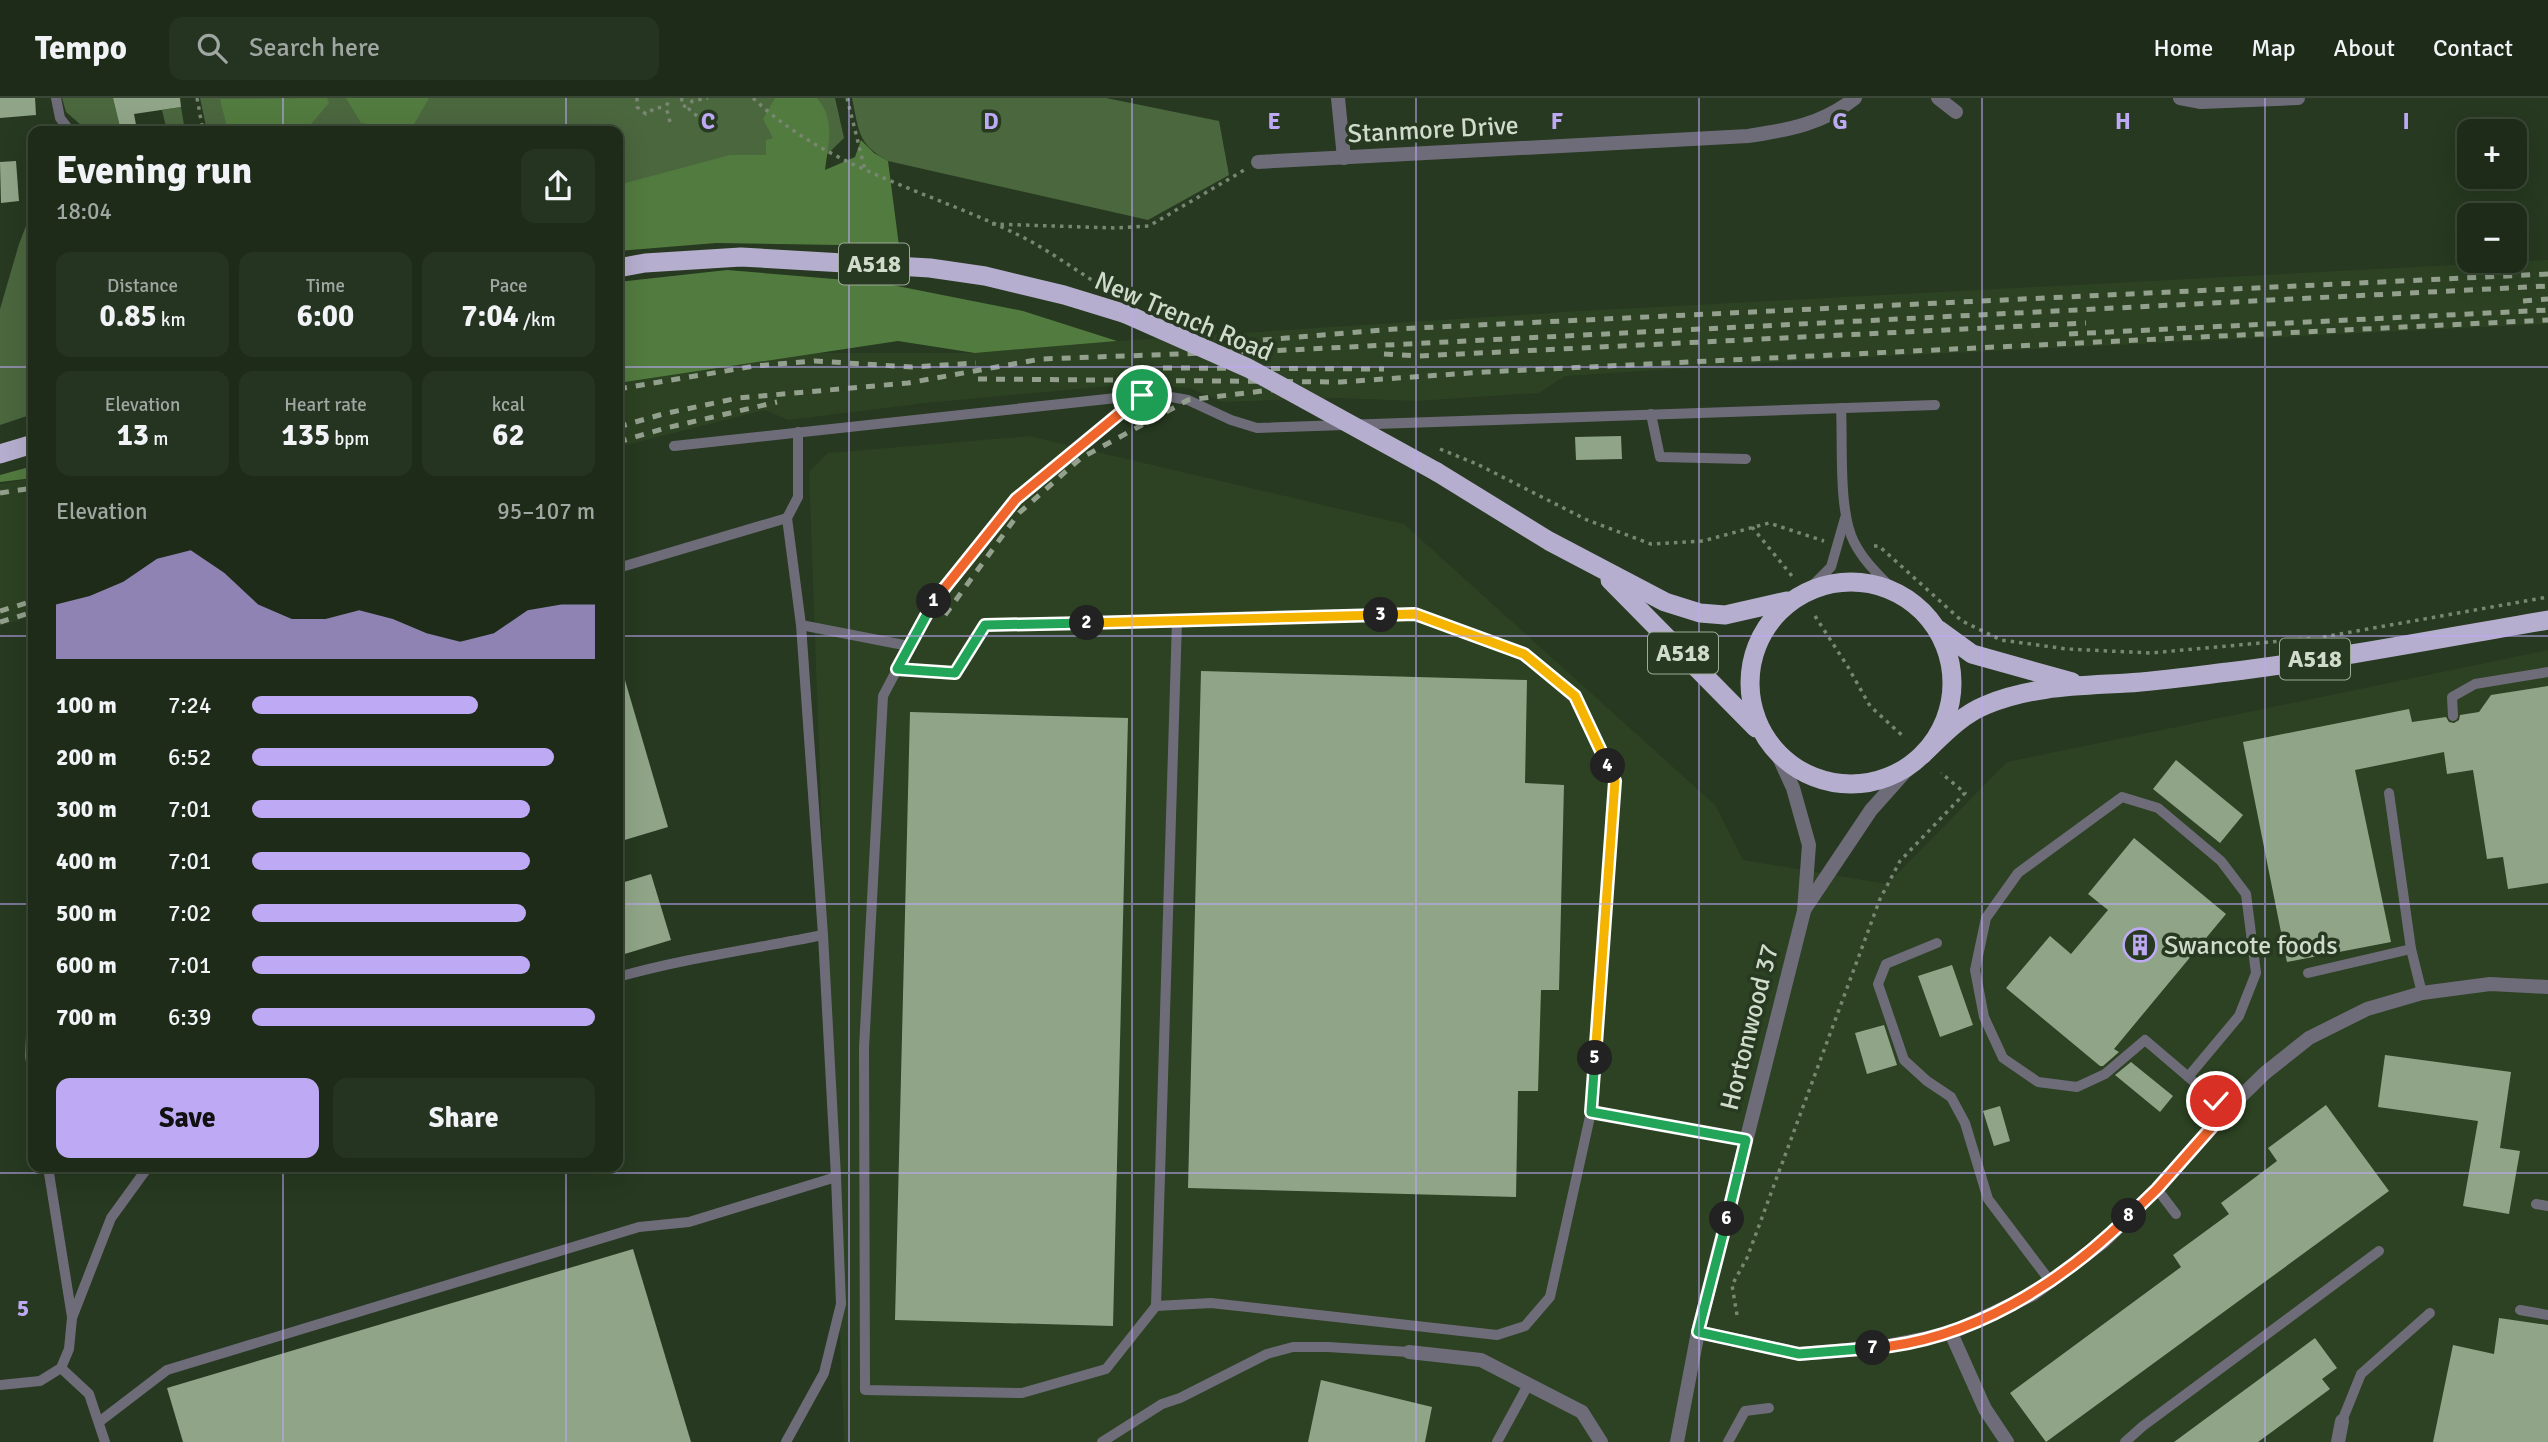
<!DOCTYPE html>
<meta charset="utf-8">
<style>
body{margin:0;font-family:Signika,sans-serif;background:#253321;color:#f1f3f6;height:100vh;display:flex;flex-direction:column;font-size:26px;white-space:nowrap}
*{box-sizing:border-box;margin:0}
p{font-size:23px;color:#a0a7a2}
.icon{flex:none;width:38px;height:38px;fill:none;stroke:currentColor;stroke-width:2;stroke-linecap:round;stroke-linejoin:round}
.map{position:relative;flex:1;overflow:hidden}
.panel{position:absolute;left:28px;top:28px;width:595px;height:1046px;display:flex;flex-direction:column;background:#1d2b18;border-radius:14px;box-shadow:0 7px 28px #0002,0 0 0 2px #3b4737}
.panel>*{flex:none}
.controls{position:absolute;left:2457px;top:21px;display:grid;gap:14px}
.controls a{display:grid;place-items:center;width:70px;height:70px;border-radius:14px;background:#1d2b18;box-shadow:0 7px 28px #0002,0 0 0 2px #3b4737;font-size:35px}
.pin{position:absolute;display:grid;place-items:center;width:60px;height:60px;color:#fff;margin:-30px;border:4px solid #fff;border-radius:50%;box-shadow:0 2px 7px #0007}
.km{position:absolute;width:35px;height:35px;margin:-18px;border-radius:50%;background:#222;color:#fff;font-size:19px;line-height:35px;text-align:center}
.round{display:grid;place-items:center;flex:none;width:74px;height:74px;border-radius:14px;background:#253321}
.head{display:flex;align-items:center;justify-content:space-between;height:119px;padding:0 28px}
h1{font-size:38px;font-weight:800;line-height:52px}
.figures{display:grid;grid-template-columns:repeat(3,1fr);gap:10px;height:119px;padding:7px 28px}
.figures div{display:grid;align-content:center;border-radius:14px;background:#253321;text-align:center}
.figures b{font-size:30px;font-weight:800}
.figures small{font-size:19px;font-weight:400}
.figures p{font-size:19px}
.chart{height:196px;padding:14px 28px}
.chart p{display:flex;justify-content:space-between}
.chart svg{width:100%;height:126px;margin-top:7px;fill:#bea9f5;opacity:.7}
.action{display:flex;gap:14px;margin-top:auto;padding:14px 28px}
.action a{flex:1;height:80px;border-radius:14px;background:#bea9f5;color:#111;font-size:28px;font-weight:800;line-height:80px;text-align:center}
.action a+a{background:#253321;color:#f1f3f6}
ul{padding:0 28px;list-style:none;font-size:23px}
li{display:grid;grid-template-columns:112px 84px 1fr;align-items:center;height:52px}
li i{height:18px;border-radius:9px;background:#bea9f5}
header{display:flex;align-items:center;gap:42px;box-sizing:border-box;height:98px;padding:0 35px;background:#1d2b18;border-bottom:2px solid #3b4737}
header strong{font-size:33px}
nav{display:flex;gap:38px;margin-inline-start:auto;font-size:24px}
.search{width:490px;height:63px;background:#253321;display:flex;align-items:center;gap:18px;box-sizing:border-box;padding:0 24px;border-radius:14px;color:#a0a7a2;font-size:26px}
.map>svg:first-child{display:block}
.built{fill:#2c4222}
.green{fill:#4b673e}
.forest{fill:#527b3f}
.building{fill:#90a587}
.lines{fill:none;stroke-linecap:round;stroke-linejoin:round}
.path{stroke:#788672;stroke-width:3.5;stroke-dasharray:3.5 5;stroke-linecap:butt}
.service{stroke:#6f6c7a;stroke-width:10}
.minor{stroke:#6f6c7a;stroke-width:14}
.trunk{stroke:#b6aece;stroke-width:19}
.rail{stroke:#93a08d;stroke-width:5;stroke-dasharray:9 9;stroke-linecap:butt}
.path-bridge{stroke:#788672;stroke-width:3.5;stroke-dasharray:3.5 5;stroke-linecap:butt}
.trunk-bridge{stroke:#b6aece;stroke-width:19}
.split-1-casing{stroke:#fff;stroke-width:14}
.split-2-casing{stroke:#fff;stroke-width:14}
.split-3-casing{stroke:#fff;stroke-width:14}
.split-4-casing{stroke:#fff;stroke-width:14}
.split-5-casing{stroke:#fff;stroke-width:14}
.split-6-casing{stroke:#fff;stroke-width:14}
.split-7-casing{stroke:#fff;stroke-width:14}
.split-8-casing{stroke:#fff;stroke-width:14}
.split-9-casing{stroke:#fff;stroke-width:14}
.split-1{stroke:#f0652b;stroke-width:9}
.split-2{stroke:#22a559;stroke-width:9}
.split-3{stroke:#f5b400;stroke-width:9}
.split-4{stroke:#f5b400;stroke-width:9}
.split-5{stroke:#f5b400;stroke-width:9}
.split-6{stroke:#22a559;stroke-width:9}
.split-7{stroke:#22a559;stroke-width:9}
.split-8{stroke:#f0652b;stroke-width:9}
.split-9{stroke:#f0652b;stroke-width:9}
.grid{fill:none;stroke:#bea9f5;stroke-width:2;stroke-opacity:0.55}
.labels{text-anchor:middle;stroke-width:7;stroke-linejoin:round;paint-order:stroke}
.shield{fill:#273920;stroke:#9daa98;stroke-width:2}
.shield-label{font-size:24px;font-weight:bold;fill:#d0dbcb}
.street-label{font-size:26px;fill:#d0dbcb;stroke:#273920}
.poi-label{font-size:26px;fill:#d0dbcb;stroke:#273920;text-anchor:start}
.grid-label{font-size:23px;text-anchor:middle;font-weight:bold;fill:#bea9f5;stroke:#273920;stroke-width:7;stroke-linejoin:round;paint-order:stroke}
</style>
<header>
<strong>Tempo</strong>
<div class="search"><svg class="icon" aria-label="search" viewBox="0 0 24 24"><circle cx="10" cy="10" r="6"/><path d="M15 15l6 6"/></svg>Search here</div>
<nav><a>Home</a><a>Map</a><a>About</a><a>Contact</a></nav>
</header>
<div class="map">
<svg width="2548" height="1344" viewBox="0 0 2548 1344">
<rect width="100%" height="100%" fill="#273920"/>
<!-- built -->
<g class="built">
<polygon points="2548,162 2548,226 1830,261 1565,278 1539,295 1418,303 1337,300 1222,304 1190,290 1121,287 926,305 788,322 765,312 618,349 618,282 814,255 975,255 1117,243 1580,213"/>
<polygon points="1029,338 1404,426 1715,707 1743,762 1887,786 2007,664 2548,552 2548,1344 844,1344 809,374 828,355"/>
<polygon points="33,380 33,518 0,528 0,386"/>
</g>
<!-- green -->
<g class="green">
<polygon points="62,0 113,0 121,33 88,33 66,14"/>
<polygon points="200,0 835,0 844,40 807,76 618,98 618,33 207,33"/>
<path d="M852,0H1106L1219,23L1229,77L1148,122L888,63C857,46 859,32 852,0Z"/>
<polygon points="181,9 185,33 167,33 162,12"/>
<polygon points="33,110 33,316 0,327 0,211 19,146"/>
</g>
<!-- forest -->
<g class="forest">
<polygon points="327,0 329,5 305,33 228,33 220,1"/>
<polygon points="346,0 429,0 410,33 407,33 361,25"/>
<path d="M775,0H817C836,22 828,46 825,72L855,59L861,42L874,55L888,63L899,148L716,145L618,153V87L730,57H766V42L773,40L763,21Z"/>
<polygon points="727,172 882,185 1023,213 1117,243 975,255 898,243 618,285 618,184"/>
<polygon points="33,368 33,380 0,384 0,377"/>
</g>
<!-- building -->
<g class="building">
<polygon points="0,0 35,0 36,17 0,20"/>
<polygon points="113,0 180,0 181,9 134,16 137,32 121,33"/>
<polygon points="16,63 19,103 1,105 0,64"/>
<polygon points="1621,338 1622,361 1576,362 1575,339"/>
<polygon points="622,572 668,729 618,744 618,573"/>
<polygon points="1201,573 1527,582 1525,685 1564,687 1559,892 1541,892 1538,993 1518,993 1516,1099 1188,1090"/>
<polygon points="2548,588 2548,785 2508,791 2503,759 2487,761 2473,672 2447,676 2444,654 2355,672 2391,844 2287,864 2243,644 2409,611 2412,624 2446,619 2449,624 2454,625 2459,622 2460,617 2479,614 2491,597"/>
<polygon points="910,614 1128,620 1113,1228 895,1222"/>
<polygon points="2176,662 2243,717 2220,745 2153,691"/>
<polygon points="2134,740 2226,816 2114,951 2119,954 2103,968 2100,968 2006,890 2050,838 2071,856 2108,812 2088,796"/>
<polygon points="651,776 671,842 618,858 618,786"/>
<polygon points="1952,867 1973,927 1940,939 1918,878"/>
<polygon points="1884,927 1897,967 1867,976 1855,935"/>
<polygon points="2385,957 2511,974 2500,1050 2520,1053 2509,1116 2463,1108 2478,1023 2378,1009"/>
<polygon points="2131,964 2173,998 2160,1014 2115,977"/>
<polygon points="2326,1007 2389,1093 2046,1344 2010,1295 2181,1169 2173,1157 2229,1116 2221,1105 2277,1063 2268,1050"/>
<polygon points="2000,1008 2010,1043 1994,1048 1983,1013"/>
<polygon points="633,1151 691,1344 183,1344 167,1290"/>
<polygon points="2499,1220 2548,1227 2548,1344 2433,1344 2453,1247 2494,1256"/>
<polygon points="2315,1240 2337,1270 2322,1281 2330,1291 2258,1344 2174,1344"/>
<polygon points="1321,1282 1432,1309 1425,1344 1308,1344"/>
</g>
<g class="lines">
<!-- path -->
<g class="path">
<polyline points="197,0 203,33"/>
<polyline points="637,0 637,9 646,16 655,10 666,9"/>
<polyline points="682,0 681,6 689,11"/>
<path d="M753,0C830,74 940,95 1032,144C1055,157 1077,173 1100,187"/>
<polyline points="847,0 865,72"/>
<polyline points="697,18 689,11 692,3 708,0"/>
<polyline points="670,24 666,9 670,0"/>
<polyline points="992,126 1115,130 1149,128 1246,71"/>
<polyline points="1479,367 1587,422 1651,446 1703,443 1769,425 1824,443"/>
<polyline points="1752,429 1792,478"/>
<polyline points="1874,448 1879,448 1962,523 2001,542 2067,551 2151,555 2315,540"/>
<polyline points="1815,518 1848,569 1870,608 1905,640"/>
<polyline points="2323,539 2548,499"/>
<polyline points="1737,1217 1732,1187 1747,1160 1880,801 1900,763 1965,695 1941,675"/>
</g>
<!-- service -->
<g class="service">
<polyline points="56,0 60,20 70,33"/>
<polyline points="1142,297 1016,401 932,505 883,598 864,950 865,1292 1022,1295 1106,1271 1156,1208"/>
<path d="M1841,310C1843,346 1838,413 1854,444C1864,464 1880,478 1895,494"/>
<polyline points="1651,316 1660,359 1746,361"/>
<polyline points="674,348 1153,296 1188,302 1231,322 1257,330 1935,307"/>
<polyline points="618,470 787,420"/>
<polyline points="1808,492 1831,469 1845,420"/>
<polyline points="801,527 909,548"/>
<polyline points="897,571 955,575 985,527 1177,523"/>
<polyline points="2453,618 2452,599 2475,586 2548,574"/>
<polyline points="2389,695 2411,851 2422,895"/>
<polyline points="1937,845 1886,866 1878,886 1904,962 1927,983 1951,999 1965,1025 1988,1101 2050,1183"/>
<polyline points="2308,875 2411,851"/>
<path d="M618,879C685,860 754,851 823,837"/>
<polyline points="33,897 30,958 33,977"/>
<polyline points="2188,979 2239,918 2256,875 2246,796 2221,763 2158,710 2122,699 2018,775 1986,820 1975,872 1984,919 2003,960 2038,984 2077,989 2105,976 2145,942 2227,1012"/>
<polyline points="1591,1014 1550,1199 1525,1228 1497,1237 1211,1205 1156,1208 1177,523 1415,516 1524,556 1575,598 1615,683 1591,1014 1746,1042"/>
<polyline points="48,1069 72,1219"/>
<polyline points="2157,1091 2176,1116"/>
<polyline points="2536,1106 2548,1108"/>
<polyline points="2520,1212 2548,1217"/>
<polyline points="61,1270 89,1296 105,1344"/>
<polyline points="0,1287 40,1283 61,1270 69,1251 72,1220 111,1120 148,1069"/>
<polyline points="2342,1323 2361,1276 2430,1215"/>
<polyline points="99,1324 167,1272 639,1129 689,1124 836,1079"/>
<polyline points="786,1344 824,1275 841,1206 836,1079 823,837 801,527 787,420 798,399 798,334"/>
<polyline points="1102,1344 1162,1306 1180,1300 1267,1256 1293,1249 1328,1249 1409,1254"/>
<polyline points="1497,1344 1528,1287"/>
<polyline points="1728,1344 1745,1313 1769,1310"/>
<polyline points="2125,1344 2143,1328 2379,1153"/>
</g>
<!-- minor -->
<g class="minor">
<polyline points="1338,0 1344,60"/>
<polyline points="1938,0 1956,14"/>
<polyline points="2180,0 2201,4 2298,0"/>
<path d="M1258,64L1748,38C1788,32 1823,26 1855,0"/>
<polyline points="1804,812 1871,712 1912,666"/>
<polyline points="1698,1234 1799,1256 1882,1249 1951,1235 2033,1196 2103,1144 2157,1091 2227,1012 2265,975 2309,940 2367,911 2422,895 2490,886 2548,889"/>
<polyline points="1951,1235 1985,1311 2007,1344"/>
<polyline points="1409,1254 1481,1262 1582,1314 1601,1344"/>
<polyline points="1677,1344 1698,1234 1804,813 1809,747 1793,690 1777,655"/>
<polyline points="2338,1344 2342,1323"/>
</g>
<!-- trunk -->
<g class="trunk">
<polyline points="618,170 645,165 741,159 930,170 985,178 1064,197 1126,216"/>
<polyline points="0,356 33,346"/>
<polyline points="1437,374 1549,443 1665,504 1700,515 1725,517 1787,503"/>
<polyline points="1610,482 1756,630"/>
<circle cx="1851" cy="585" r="101"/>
<polyline points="1939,532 1972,556 2072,584"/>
<path d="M1923,656C1942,638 1961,617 1986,607C2031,588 2079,588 2127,585C2160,583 2194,578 2228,574C2335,561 2441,540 2548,522"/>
</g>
<!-- rail -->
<g class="rail">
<polyline points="2523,203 2548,201"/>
<polyline points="2069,236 2548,212"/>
<polyline points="1227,245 1395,231 2548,176"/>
<polyline points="1384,256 1419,258 2086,225"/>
<polyline points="1163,270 1384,271"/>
<polyline points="978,281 1341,284 1485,274 2548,222"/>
<polyline points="618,291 755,268 815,263 912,269 976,265"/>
<polyline points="618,329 663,316 738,300 908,285 1041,261 1289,252 2548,188"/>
<polyline points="618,344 666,330 777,304"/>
<polyline points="0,395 33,390"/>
<polyline points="0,513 33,503"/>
<polyline points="945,517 1019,415 1081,360 1188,302 1279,291"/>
<polyline points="0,524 33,514"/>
</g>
<!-- path-bridge -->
<polyline class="path-bridge" points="1440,351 1479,367"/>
<!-- trunk-bridge -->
<polyline class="trunk-bridge" points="1126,216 1248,270 1437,374"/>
</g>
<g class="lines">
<defs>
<polyline id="split-1" points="934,503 1016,401 1142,297"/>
<polyline id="split-2" points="934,503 897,571 955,575 985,527 1087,525"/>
<polyline id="split-3" points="1087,525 1381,517"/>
<polyline id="split-4" points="1381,517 1415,516 1524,556 1575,598 1608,668"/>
<polyline id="split-5" points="1595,960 1615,683 1608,668"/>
<polyline id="split-6" points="1595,960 1591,1014 1746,1042 1727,1121"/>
<polyline id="split-7" points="1727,1121 1698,1234 1799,1256 1873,1250"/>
<path id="split-8" d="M1873,1250C1971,1242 2060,1186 2129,1118"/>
<polyline id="split-9" points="2129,1118 2157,1091 2227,1012 2216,1003"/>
</defs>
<!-- split-1 casing -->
<use href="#split-1" class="split-1-casing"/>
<!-- split-2 casing -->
<use href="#split-2" class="split-2-casing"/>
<!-- split-3 casing -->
<use href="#split-3" class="split-3-casing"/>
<!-- split-4 casing -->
<use href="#split-4" class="split-4-casing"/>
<!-- split-5 casing -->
<use href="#split-5" class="split-5-casing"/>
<!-- split-6 casing -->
<use href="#split-6" class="split-6-casing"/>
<!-- split-7 casing -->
<use href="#split-7" class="split-7-casing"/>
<!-- split-8 casing -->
<use href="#split-8" class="split-8-casing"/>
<!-- split-9 casing -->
<use href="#split-9" class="split-9-casing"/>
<!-- split-1 -->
<use href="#split-1" class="split-1"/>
<!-- split-2 -->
<use href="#split-2" class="split-2"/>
<!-- split-3 -->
<use href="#split-3" class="split-3"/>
<!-- split-4 -->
<use href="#split-4" class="split-4"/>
<!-- split-5 -->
<use href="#split-5" class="split-5"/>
<!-- split-6 -->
<use href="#split-6" class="split-6"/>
<!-- split-7 -->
<use href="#split-7" class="split-7"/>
<!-- split-8 -->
<use href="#split-8" class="split-8"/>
<!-- split-9 -->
<use href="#split-9" class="split-9"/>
</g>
<!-- grid -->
<path class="grid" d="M283,0V33M566,0V33M849,0V1344M1132,0V1344M1416,0V1344M1699,0V1344M1982,0V1344M2265,0V1344M0,269H33M618,269H2548M0,538H33M618,538H2548M0,806H33M618,806H2548M283,1069V1344M566,1069V1344M0,1075H2548"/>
<!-- icons -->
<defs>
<symbol id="building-ring" viewBox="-11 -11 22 22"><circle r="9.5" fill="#273920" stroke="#bea9f5" stroke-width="1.5"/><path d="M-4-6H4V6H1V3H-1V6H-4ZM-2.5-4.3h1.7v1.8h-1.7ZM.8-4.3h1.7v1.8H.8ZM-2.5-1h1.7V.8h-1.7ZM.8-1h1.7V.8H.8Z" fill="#bea9f5"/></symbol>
</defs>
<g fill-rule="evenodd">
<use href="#building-ring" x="2121" y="828" width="38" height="38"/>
</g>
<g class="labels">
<!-- shield labels -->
<g class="shield">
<rect x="839" y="145.5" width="70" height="41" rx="5"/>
<rect x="1648" y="534.5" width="70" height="41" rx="5"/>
<rect x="2280" y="540.5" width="70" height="41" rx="5"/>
</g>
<g class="shield-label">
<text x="874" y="174">A518</text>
<text x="1683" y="563">A518</text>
<text x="2315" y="569">A518</text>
</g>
<!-- street labels -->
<g class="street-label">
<text transform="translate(1433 31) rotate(-3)" y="9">Stanmore Drive</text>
<text transform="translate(1184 218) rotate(23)" y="9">New Trench Road</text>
<text transform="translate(1749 929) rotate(-76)" y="9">Hortonwood 37</text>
</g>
<!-- poi labels -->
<g class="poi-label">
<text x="2164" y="856">Swancote foods</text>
</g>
</g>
<g class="grid-label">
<text x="708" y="31">C</text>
<text x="991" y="31">D</text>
<text x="1274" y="31">E</text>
<text x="1557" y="31">F</text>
<text x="1840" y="31">G</text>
<text x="2123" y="31">H</text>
<text x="2406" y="31">I</text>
<text x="23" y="1218">5</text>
</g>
</svg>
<div class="controls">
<a>+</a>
<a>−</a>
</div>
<div class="pin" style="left:1142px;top:297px;background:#1e9e55"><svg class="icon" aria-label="arrive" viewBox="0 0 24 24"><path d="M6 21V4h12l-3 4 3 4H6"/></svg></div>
<div class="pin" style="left:2216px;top:1003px;background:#d93025"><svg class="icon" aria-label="check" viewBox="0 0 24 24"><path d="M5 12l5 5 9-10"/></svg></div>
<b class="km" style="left:934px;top:503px">1</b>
<b class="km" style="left:1087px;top:525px">2</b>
<b class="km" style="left:1381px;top:517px">3</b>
<b class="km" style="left:1608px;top:668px">4</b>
<b class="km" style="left:1595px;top:960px">5</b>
<b class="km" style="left:1727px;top:1121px">6</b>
<b class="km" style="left:1873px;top:1250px">7</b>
<b class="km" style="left:2129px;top:1118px">8</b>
<section class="panel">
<div class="head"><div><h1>Evening run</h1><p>18:04</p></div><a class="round"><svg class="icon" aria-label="share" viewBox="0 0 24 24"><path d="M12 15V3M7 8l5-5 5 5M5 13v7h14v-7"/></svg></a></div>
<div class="figures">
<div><p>Distance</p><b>0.85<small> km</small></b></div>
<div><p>Time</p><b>6:00</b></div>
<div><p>Pace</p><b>7:04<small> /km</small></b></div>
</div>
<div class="figures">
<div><p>Elevation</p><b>13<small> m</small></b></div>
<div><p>Heart rate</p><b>135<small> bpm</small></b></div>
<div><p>kcal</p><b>62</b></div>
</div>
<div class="chart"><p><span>Elevation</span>95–107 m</p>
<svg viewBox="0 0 160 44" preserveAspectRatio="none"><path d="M0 44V25L10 22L20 17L30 9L40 6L50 14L60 25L70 30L80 30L90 27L100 30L110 35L120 38L130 35L140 27L150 25L160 25V44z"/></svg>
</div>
<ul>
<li><b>100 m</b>7:24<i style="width:66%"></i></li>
<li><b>200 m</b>6:52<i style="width:88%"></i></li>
<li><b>300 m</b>7:01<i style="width:81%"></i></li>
<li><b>400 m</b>7:01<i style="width:81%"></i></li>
<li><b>500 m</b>7:02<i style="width:80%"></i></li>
<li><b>600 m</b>7:01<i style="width:81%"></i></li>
<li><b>700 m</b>6:39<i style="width:100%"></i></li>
</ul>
<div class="action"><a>Save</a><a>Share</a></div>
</section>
</div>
